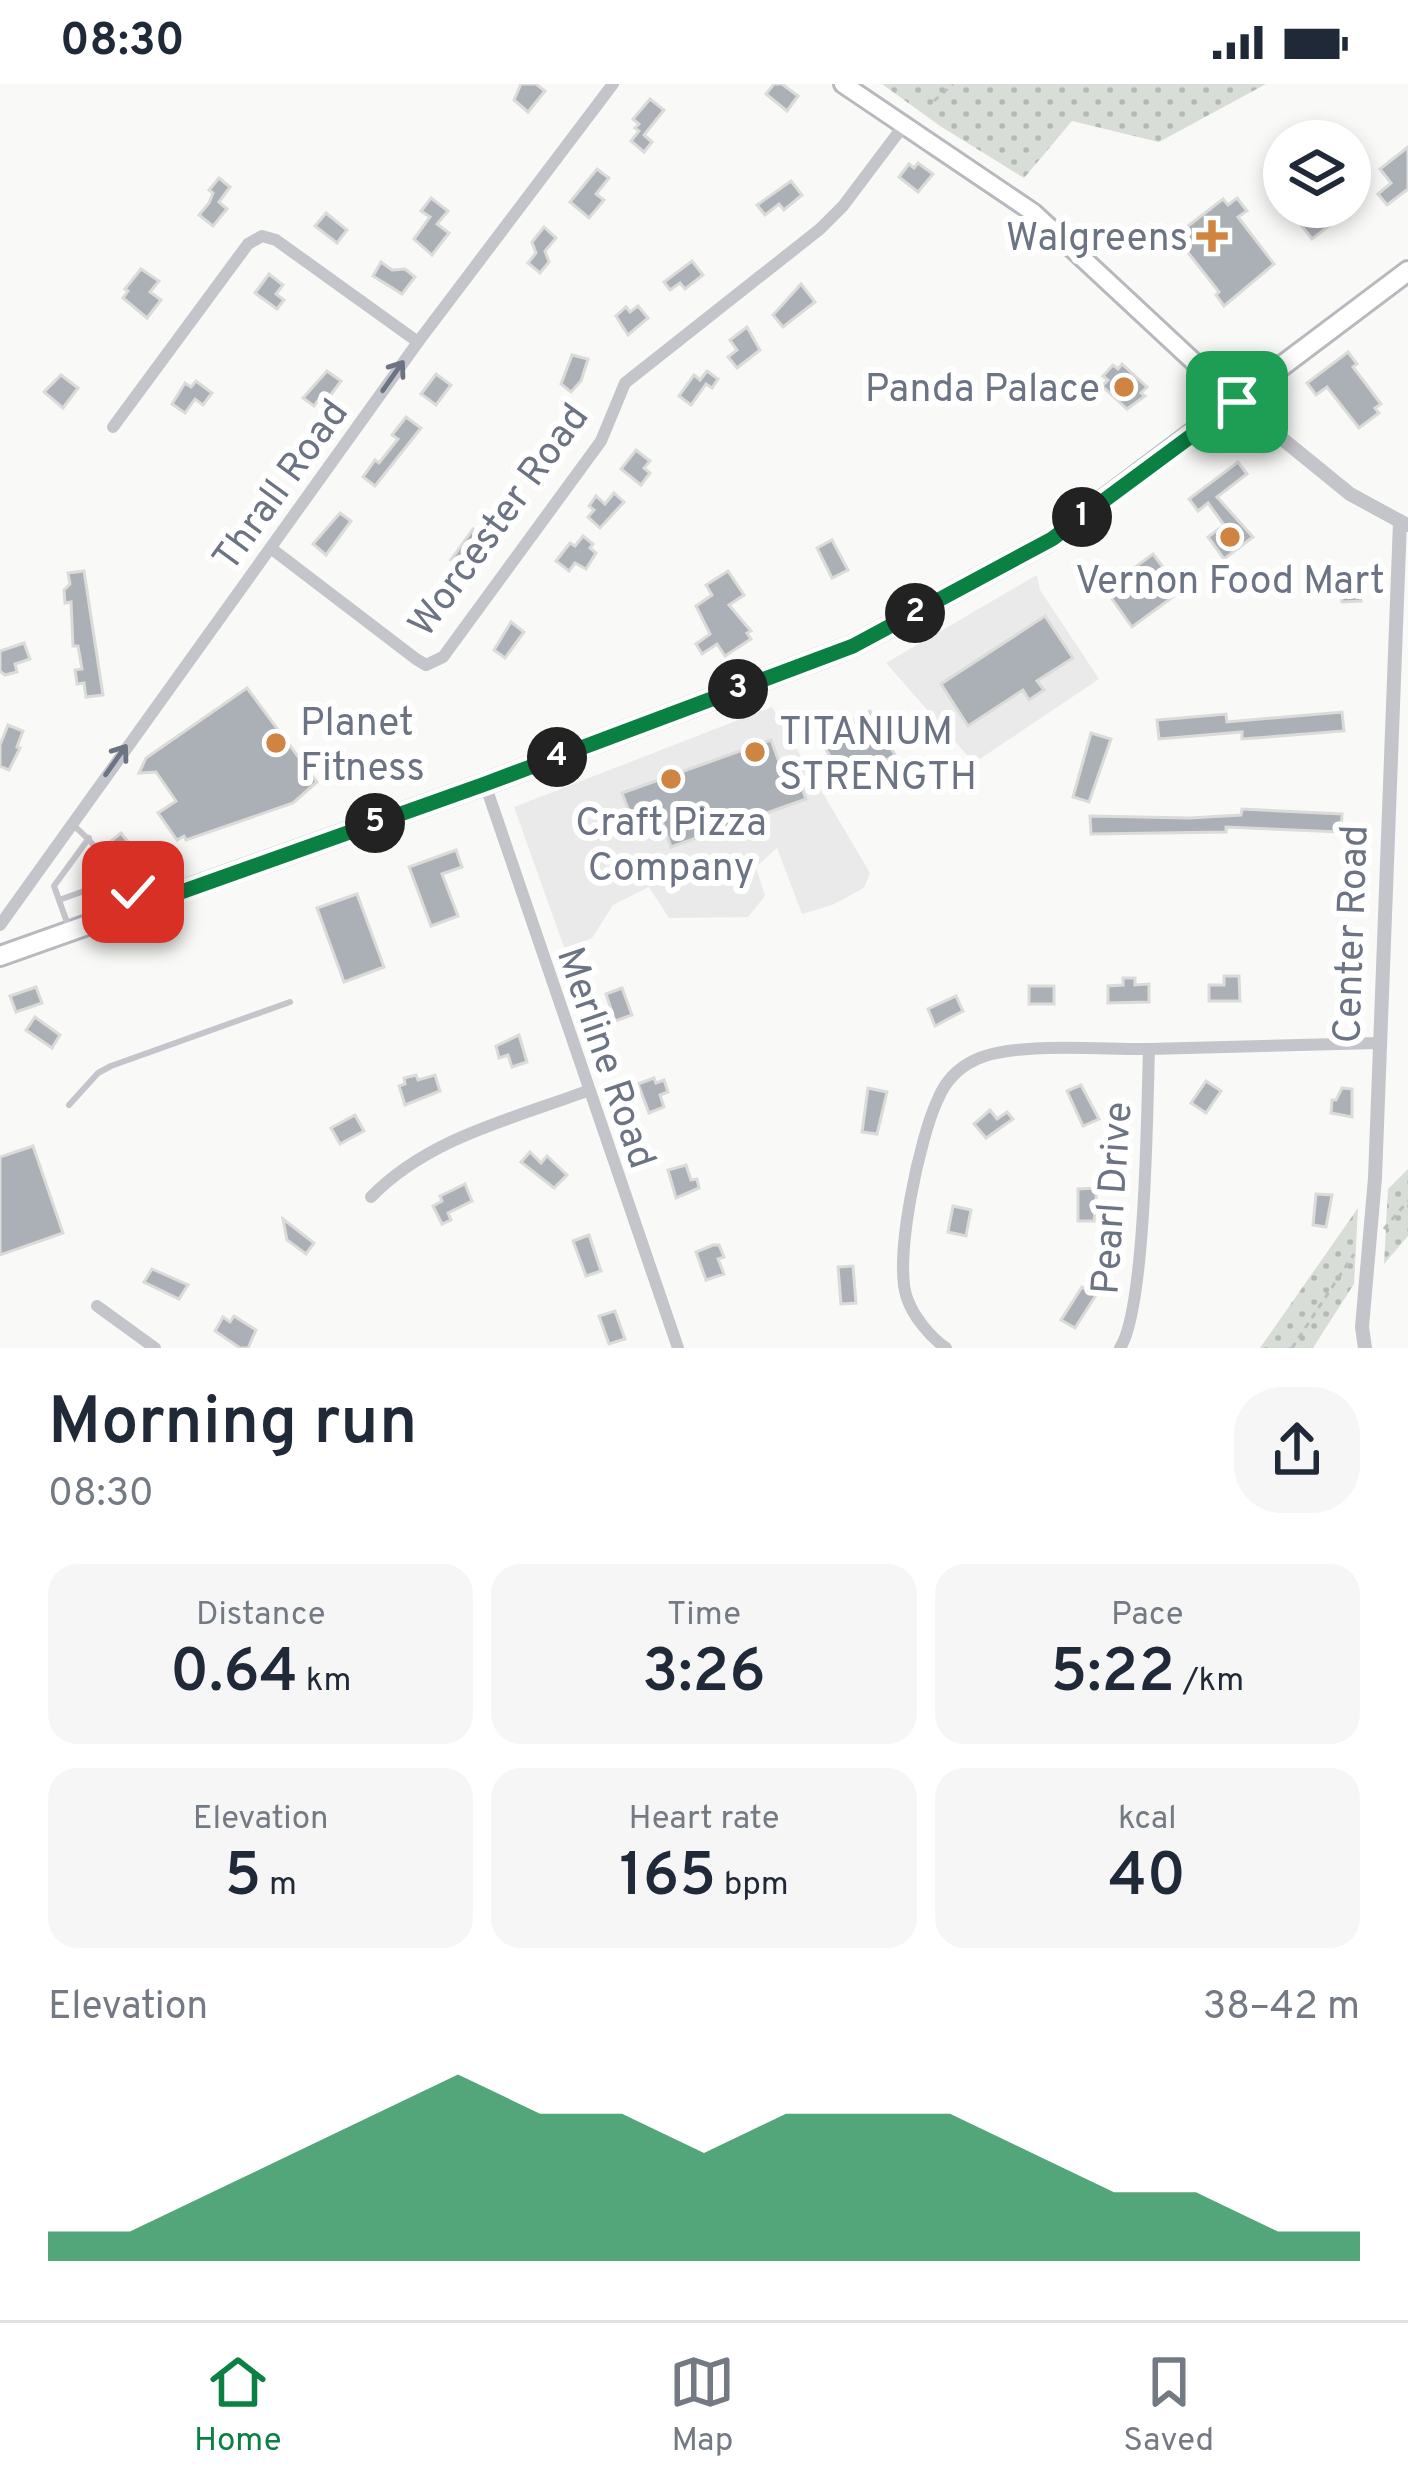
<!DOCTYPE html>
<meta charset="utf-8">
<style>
body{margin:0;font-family:Overpass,sans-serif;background:#f6f6f7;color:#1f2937;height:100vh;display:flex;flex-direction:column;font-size:45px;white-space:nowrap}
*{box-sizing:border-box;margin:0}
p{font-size:39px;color:#747a83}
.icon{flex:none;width:66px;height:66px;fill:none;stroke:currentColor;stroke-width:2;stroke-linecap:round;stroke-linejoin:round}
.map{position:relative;height:1264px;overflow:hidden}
.details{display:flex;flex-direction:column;background:#fff;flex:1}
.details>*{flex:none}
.controls{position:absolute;left:1263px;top:36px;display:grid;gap:24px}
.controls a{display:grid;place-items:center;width:108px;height:108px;border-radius:50%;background:#fff;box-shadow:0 6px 18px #0003;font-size:60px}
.pin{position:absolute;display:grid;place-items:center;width:102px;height:102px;color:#fff;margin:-51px;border-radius:24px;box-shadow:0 6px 18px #0006}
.km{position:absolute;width:60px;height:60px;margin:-30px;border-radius:50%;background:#222;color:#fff;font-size:33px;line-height:60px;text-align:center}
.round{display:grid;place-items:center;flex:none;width:126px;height:126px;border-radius:48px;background:#f6f6f7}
.overview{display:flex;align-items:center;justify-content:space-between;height:204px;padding:0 48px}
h1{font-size:66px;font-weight:600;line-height:90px}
.stats{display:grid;grid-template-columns:repeat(3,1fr);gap:18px;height:204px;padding:12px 48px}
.stats div{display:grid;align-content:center;border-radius:30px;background:#f6f6f7;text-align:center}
.stats b{font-size:60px;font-weight:600}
.stats small{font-size:33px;font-weight:400}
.stats p{font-size:33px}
.chart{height:336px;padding:24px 48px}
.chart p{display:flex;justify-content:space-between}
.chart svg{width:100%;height:216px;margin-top:12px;fill:#0b8043;opacity:.7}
.status{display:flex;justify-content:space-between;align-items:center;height:84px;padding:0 60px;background:#fff;direction:ltr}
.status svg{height:33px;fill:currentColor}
.dock{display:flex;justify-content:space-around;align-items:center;height:168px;border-top:3px solid #e0e1e3;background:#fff;font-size:33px;color:#747a83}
.dock a{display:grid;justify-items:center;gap:6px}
.dock .active{color:#0b8043}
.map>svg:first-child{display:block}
.built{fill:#eaeaea}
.park{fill:url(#park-dots)}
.building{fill:#abafb6;stroke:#dbdbd9;stroke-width:3}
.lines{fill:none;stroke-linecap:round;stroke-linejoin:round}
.secondary-casing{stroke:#b6b9be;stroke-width:22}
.primary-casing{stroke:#b7b9be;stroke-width:24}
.path{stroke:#bbbdc0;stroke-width:3;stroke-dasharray:6 6;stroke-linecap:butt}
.service{stroke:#c3c5ca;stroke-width:6}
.minor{stroke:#c3c5ca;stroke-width:12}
.tertiary{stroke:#c3c5ca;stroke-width:14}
.secondary{stroke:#fff;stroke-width:16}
.primary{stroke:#fff;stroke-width:18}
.oneway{stroke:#6c7484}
.route-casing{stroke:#fff;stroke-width:24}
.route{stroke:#0b8043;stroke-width:15}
.poi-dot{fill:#cf8442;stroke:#fff;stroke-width:4.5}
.labels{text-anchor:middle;stroke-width:12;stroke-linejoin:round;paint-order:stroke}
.poi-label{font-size:39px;fill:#6c7484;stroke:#fff;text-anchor:end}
.street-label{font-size:39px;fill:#6c7484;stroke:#fff}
</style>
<div class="status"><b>08:30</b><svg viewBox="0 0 49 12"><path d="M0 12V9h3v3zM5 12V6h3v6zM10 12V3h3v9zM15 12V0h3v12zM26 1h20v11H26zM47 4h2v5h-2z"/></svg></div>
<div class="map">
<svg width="1408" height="1264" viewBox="0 0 1408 1264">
<defs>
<pattern id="park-dots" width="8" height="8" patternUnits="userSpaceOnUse" patternTransform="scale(3)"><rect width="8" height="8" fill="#d8ded7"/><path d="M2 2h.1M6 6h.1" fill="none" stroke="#b3b9b4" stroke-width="1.8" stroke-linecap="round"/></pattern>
</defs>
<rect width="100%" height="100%" fill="#f9f9f7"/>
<!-- built -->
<g class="built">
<polygon points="1037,491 1040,506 1099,595 974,679 886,579"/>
<polygon points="772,623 870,789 864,804 832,821 802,830 777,764 756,783 765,812 748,833 669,834 649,803 613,821 592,854 565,866 514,723"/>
</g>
<!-- park -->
<g class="park">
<polygon points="882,0 1266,0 1159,58 1072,37 1024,94 940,42"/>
<polygon points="1408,1085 1408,1152 1384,1180 1388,1105"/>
<polygon points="1358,1124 1354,1200 1313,1264 1260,1264"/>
</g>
<!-- building -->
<g class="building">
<polygon points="521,0 536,0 545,7 528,28 514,16"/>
<polygon points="774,0 782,0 798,12 787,27 766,10"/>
<polygon points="650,15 664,26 644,51 652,58 644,68 631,57 639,47 635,44 639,40 633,35"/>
<polygon points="1408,63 1408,105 1387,121 1378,110 1391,99 1380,85"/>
<polygon points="918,79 933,90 918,108 899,93 909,80 914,84"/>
<polygon points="597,85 609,94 596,110 604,116 589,134 570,118"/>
<polygon points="219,94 230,103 219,118 227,125 213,142 199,131 209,119 213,109 209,106"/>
<polygon points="791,97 802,111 784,126 779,120 765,131 757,121"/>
<polygon points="431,114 448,127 437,140 449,149 432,171 414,155 430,133 421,127"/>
<polygon points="1237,114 1247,127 1238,133 1274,180 1224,222 1216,211 1219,208 1175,152 1223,115 1228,121"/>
<polygon points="1287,123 1354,123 1312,155"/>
<polygon points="326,129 347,146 337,159 315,142"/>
<polygon points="544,143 556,154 545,167 549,178 540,189 528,179 536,169 532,158"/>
<polygon points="692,177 703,191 685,205 680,199 670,206 664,198"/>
<polygon points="381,178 392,186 405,185 415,193 402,210 373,192"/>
<polygon points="141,185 159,197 150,208 161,216 147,234 123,214 128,207 125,205"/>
<polygon points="269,190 283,201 276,210 284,216 277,225 255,209"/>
<polygon points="801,200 815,218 783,243 773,231"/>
<polygon points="638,222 648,234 628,251 616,232 626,223 630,228"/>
<polygon points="747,243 760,266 737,284 728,273 737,266 730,256"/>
<polygon points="1348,268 1357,280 1353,283 1381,320 1375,324 1379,329 1359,344 1327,303 1316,311 1307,299"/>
<polygon points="572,271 588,275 581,297 571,308 561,300"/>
<polygon points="1122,280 1147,303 1141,309 1145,312 1127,325 1102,302 1108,296 1103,292 1113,281 1118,285"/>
<polygon points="327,287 341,297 327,316 321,312 314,322 303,314"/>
<polygon points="707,287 718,295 712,304 706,300 691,321 679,312 694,291 700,296"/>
<polygon points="436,290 451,301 436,321 421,310"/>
<polygon points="61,291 78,304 63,324 44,308"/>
<polygon points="196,297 212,309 203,321 195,315 185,329 172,320 185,299 191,303"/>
<polygon points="406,333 421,344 375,402 363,393 375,376 379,379 398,355 392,351"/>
<polygon points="636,366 650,377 644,384 650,389 641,401 621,385"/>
<polygon points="1238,378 1247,390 1217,413 1253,453 1224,475 1208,453 1224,441 1208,419 1198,427 1189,415"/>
<polygon points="614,409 624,418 600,444 588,433 594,426 589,422 596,412 605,420"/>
<polygon points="340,429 351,437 326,471 313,460"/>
<polygon points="473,445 486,454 464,485 451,476"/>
<polygon points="583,452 593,460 590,464 596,469 586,485 575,479 569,487 556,477 570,459 575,462"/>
<polygon points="832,456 848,486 832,494 817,464"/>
<polygon points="1153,470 1181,507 1132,543 1105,505"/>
<polygon points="84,487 103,611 86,613 84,599 77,600 75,586 82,585 78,562 73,562 71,518 65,519 64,506 70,500 68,489"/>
<polygon points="728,487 744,511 729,521 751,547 747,549 751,555 725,572 717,560 702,570 696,560 710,550 696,522 712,511 706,501"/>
<polygon points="1341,490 1357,490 1361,517 1342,518"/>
<polygon points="1045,532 1073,574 1037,597 1044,606 1029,616 1023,606 968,642 941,600"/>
<polygon points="511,538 524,548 505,574 494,566"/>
<polygon points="24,559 30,575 15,580 17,588 5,591 0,587 0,567"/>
<polygon points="247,604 317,698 293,719 186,756 184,752 177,756 158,729 176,717 156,688 139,689 146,674"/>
<polygon points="870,627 895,671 846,700 820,655"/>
<polygon points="1342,628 1344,647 1242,655 1242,648 1159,655 1157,636 1226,630 1227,638"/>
<polygon points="8,641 23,647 17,663 20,664 9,686 0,682 0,661"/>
<polygon points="1091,649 1111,655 1089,718 1073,713"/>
<polygon points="771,656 782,686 794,682 806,715 671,763 660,732 634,741 622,709"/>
<polygon points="1242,725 1342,730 1341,748 1226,743 1226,748 1091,750 1090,732 1190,734 1241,731"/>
<polygon points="121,749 139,772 124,784 106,761"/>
<polygon points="456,766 462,783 442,790 458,832 431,842 409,783"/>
<polygon points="357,810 384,883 344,898 317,824"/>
<polygon points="1224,892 1239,892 1240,917 1209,917 1209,901 1224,901"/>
<polygon points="1123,894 1135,894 1135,901 1149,900 1149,918 1108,919 1108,902 1123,901"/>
<rect x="1029" y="902" width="25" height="18"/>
<polygon points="36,903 42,919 16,928 10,912"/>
<polygon points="622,904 632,931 615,937 606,910"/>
<polygon points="956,912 963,927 935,942 928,925"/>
<polygon points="35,933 60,951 52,964 26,946"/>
<polygon points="519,951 527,978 512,983 508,971 499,974 496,962"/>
<polygon points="416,991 418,996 435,991 440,1007 405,1021 399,1002 405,1000 404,994"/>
<polygon points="654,994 656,999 664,996 668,1008 660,1011 664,1023 649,1029 638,1000"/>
<polygon points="1206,997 1221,1007 1206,1029 1191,1019"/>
<polygon points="1081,1001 1099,1035 1083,1042 1067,1007"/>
<polygon points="868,1004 887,1008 877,1050 862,1048"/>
<polygon points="1342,1004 1352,1005 1352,1033 1331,1029 1332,1016 1336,1016"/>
<polygon points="990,1026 997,1035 1007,1028 1013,1035 986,1054 974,1040"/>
<polygon points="355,1031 364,1047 340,1060 331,1044"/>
<polygon points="33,1062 63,1149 0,1171 0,1073"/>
<polygon points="530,1068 541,1079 547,1072 567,1091 554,1104 521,1078"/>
<polygon points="686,1081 691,1096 697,1095 699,1104 676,1114 668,1086"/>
<polygon points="465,1100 472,1117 448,1129 451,1136 442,1140 433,1122 442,1117 440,1112"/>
<polygon points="1097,1104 1094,1137 1078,1137 1078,1105"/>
<polygon points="1316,1110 1332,1111 1326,1143 1313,1141"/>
<polygon points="953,1122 971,1126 966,1152 948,1148"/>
<polygon points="283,1135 314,1159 306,1170 287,1156"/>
<polygon points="589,1151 601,1187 586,1192 573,1157"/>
<polygon points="713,1161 719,1161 724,1173 718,1175 724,1190 706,1196 696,1168"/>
<polygon points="853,1182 856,1219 841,1220 838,1183"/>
<polygon points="152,1185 188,1201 179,1215 144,1198"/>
<polygon points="1082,1203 1096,1211 1075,1244 1061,1236"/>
<polygon points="615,1227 625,1255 609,1260 599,1232"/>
<polygon points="234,1232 256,1246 248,1264 240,1264 215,1247 223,1233 230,1238"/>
</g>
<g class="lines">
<defs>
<polyline id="secondary" points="843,0 1034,129 1237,318"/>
<polyline id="primary" points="0,872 485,700 853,562 1052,455 1408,187"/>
</defs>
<!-- secondary casing -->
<use href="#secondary" class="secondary-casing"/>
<!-- primary casing -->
<use href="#primary" class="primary-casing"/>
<!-- path -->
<g class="path">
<polyline points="934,17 953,0"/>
<polyline points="1384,1145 1408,1117"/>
<polyline points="1292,1264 1354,1170"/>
</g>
<!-- service -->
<g class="service">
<path d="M74,742C90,755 131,802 137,819"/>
<polyline points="59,816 118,795"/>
<polyline points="69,844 54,802 89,754"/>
<polyline points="69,1021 98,989 111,982 290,918"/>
</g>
<!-- minor -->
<g class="minor">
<polyline points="113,343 248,160 262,152 276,156 418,258"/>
<polyline points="272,465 416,575 426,581 443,573 601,357 625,299 820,145 843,122 904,41"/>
<polyline points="485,700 678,1264"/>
<polyline points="0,841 418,258 613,0"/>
<polyline points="1149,965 1378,959"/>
<path d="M371,1113C428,1054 512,1035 587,1007"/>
<polyline points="97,1222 155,1264"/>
<path d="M946,1264C930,1253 913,1232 907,1214C893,1176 920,1052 938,1015C945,998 958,984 975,976C1013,957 1104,966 1149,965C1147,1023 1146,1225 1120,1264"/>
</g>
<!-- tertiary -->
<g class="tertiary">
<polyline points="1237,318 1350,410 1407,441"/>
<polyline points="1365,1264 1362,1243 1375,1094 1400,438"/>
</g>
<!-- secondary -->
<use href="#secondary" class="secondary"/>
<!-- primary -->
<use href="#primary" class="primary"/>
</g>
<!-- one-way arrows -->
<defs><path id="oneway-shaft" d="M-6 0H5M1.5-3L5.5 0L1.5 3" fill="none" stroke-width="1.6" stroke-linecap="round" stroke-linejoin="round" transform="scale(3)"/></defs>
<g class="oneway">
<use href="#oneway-shaft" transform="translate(393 292) rotate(-55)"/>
<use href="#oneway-shaft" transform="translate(116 676) rotate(-55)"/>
</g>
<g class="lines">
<defs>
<polyline id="route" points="133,808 139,823 485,700 853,562 1052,455 1237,318"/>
</defs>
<!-- route casing -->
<use href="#route" class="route-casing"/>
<!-- route -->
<use href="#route" class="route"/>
</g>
<!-- markers -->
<g class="poi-dot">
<path d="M1206 134h12v12h12v12h-12v12h-12v-12h-12v-12h12z"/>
<circle cx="1124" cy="303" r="12"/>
<circle cx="1230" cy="453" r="12"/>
<circle cx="276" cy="659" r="12"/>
<circle cx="755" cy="668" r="12"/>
<circle cx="671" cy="695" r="12"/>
</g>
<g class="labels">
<!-- poi labels -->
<g class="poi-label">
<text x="1188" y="166">Walgreens</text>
<text x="1100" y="317">Panda Palace</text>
<text x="1230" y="509" text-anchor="middle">Vernon Food Mart</text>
<text x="300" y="651" text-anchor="start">Planet<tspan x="300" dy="45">Fitness</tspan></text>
<text x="779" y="660" text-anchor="start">TITANIUM<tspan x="779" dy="45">STRENGTH</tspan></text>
<text x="671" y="751" text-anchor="middle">Craft Pizza<tspan x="671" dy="45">Company</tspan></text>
</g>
<!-- street labels -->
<g class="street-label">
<text transform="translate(279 400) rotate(-54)" y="14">Thrall Road</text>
<text transform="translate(497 435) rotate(-54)" y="14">Worcester Road</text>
<text transform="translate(1349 850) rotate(-88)" y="14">Center Road</text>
<text transform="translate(608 973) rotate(71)" y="14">Merline Road</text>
<text transform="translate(1110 1114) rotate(-86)" y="14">Pearl Drive</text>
</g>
</g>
</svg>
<div class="controls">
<a><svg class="icon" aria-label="layers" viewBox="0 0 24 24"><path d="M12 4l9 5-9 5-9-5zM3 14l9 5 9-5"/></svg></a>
</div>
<div class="pin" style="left:1237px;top:318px;background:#1e9e55"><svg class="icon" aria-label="arrive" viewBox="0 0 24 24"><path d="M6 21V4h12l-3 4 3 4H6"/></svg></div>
<div class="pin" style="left:133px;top:808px;background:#d93025"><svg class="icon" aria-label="check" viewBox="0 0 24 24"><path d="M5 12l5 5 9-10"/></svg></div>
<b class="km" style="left:1082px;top:433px">1</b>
<b class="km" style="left:915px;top:529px">2</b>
<b class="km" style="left:738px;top:605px">3</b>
<b class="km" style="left:557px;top:673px">4</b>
<b class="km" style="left:375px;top:739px">5</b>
</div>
<section class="details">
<div class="overview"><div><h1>Morning run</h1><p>08:30</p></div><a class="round"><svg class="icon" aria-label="share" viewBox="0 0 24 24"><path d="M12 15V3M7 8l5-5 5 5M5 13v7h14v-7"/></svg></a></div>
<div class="stats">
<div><p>Distance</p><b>0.64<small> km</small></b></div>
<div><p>Time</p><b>3:26</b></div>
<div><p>Pace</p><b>5:22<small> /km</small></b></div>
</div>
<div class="stats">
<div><p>Elevation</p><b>5<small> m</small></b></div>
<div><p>Heart rate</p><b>165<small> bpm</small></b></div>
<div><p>kcal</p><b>40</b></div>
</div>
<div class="chart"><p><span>Elevation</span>38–42 m</p>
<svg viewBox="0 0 160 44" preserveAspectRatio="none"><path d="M0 44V38L10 38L20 30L30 22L40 14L50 6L60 14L70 14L80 22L90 14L100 14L110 14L120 22L130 30L140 30L150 38L160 38V44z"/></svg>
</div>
</section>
<nav class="dock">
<a class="active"><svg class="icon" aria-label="home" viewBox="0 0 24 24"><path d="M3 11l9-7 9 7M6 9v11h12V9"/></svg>Home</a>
<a><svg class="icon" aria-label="map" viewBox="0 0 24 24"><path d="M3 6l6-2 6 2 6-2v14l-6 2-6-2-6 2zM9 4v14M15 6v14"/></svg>Map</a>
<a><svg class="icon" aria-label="saved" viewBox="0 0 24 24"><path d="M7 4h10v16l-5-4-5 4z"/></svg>Saved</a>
</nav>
